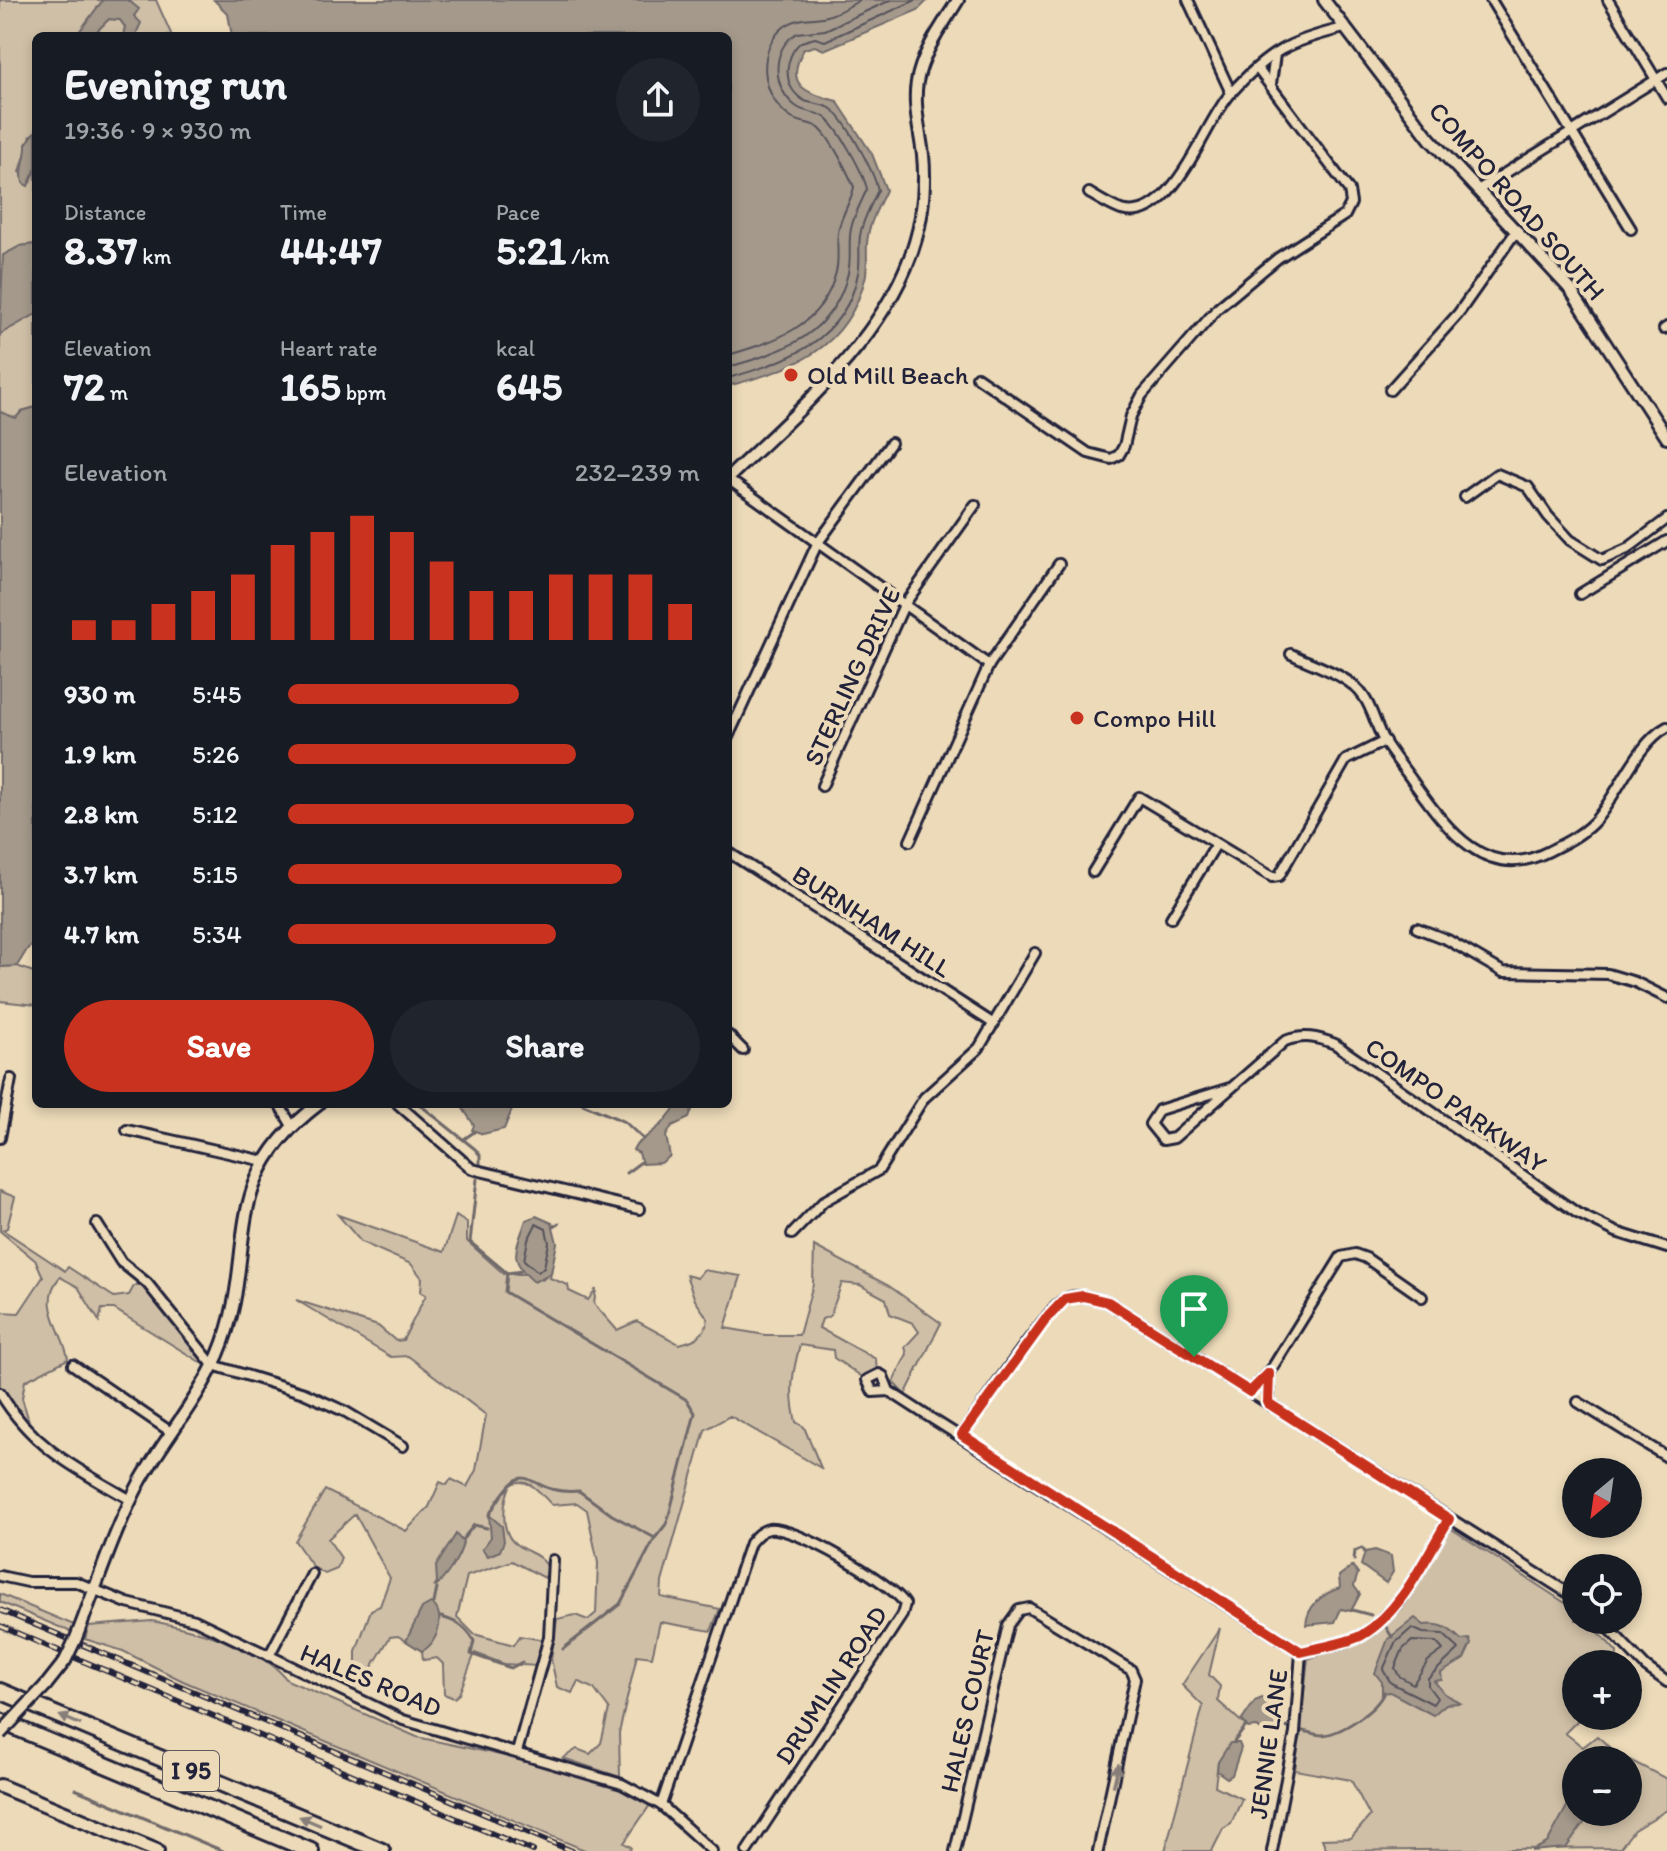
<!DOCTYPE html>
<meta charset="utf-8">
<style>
body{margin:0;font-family:Itim,sans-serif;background:#20242c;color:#f1f3f6;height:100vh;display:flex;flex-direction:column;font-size:30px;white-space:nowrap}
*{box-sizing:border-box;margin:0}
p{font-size:26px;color:#9ea1a6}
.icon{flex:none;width:44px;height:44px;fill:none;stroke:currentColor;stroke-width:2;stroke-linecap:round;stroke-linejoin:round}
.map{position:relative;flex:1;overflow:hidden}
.panel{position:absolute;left:32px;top:32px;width:700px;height:1076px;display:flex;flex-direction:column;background:#171b24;border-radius:12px;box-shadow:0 4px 12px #0003}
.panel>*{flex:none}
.needle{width:52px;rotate:209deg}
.controls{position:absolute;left:1562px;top:1458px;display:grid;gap:16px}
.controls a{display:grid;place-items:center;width:80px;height:80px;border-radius:50%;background:#171b24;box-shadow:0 4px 12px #0003;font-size:40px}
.pin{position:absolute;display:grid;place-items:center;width:68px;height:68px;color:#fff;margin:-82px -34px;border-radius:50% 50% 50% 0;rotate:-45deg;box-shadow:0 0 8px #0007}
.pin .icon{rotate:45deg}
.round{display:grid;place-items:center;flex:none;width:84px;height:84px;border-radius:42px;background:#20242c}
.headline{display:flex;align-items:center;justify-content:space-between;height:136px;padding:0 32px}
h1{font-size:44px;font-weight:700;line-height:60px}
.figures{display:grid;grid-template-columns:repeat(3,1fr);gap:12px;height:136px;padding:8px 32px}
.figures div{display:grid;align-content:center}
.figures b{font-size:40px;font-weight:700}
.figures small{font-size:22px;font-weight:400}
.figures p{font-size:22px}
.chart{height:224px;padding:16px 32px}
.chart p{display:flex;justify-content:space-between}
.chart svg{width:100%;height:144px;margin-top:8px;stroke:#c8321e;stroke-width:6}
.primary-button{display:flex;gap:16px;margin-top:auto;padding:16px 32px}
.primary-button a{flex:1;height:92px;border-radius:48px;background:#c8321e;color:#fff;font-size:32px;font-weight:700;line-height:92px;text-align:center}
.primary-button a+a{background:#20242c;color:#f1f3f6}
ul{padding:0 32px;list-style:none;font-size:26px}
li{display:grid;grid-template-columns:128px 96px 1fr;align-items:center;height:60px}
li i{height:20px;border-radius:10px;background:#c8321e}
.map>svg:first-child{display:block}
.green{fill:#cfbfa6;stroke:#787070;stroke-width:2;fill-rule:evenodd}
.water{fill:#a4998b;stroke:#70696b;stroke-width:2}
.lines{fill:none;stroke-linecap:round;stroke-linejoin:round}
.shore{stroke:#56525b;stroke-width:2}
.stream{stroke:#70696b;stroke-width:3}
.minor-casing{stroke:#22223b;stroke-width:14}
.tertiary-casing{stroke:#22223b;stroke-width:16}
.secondary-casing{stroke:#22223b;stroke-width:18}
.motorway-casing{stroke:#22223b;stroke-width:20}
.minor{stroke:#ecdab8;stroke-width:8}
.tertiary{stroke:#ecdab8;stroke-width:10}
.secondary{stroke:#ecdab8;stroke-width:12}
.motorway{stroke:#ecdab8;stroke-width:14}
.rail-casing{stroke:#22223b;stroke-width:6}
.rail{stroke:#ecdab8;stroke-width:3;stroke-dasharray:9;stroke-linecap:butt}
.tertiary-bridge-casing{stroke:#22223b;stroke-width:16;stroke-linecap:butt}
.tertiary-bridge{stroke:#ecdab8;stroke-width:10}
.oneway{fill:#877e7a}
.route-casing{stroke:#fff;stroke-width:16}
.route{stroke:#c8321e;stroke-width:10}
.poi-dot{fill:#c8321e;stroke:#ecdab8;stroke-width:3}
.labels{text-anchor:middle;stroke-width:8;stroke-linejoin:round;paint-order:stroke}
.shield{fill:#ecdab8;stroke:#5f5960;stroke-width:2}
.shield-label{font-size:24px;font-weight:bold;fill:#22223b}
.street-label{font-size:26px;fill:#22223b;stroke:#ecdab8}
.poi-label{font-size:26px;fill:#22223b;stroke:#ecdab8;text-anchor:start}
</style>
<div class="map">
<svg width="1667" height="1851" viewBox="0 0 1667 1851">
<rect width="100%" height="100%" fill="#ecdab8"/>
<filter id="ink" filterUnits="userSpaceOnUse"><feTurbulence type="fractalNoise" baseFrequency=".0125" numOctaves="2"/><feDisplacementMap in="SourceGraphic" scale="16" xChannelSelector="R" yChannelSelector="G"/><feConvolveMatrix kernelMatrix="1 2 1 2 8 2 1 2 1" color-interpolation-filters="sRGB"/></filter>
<g filter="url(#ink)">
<!-- green -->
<g class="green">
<polygon points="0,0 103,0 76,36 36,36 36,131 31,135 20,172 31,182 36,168 36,244 20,246 2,269 0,289"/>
<polygon points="128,0 156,0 172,36 135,36"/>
<polygon points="109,19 120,20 125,27 123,36 92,36"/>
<polygon points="36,314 36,407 22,411 16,418 0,412 0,334"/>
<polygon points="17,966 36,973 36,1005 0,1001 0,967"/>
<path d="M0,1191L15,1197L7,1228L3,1230L65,1271L68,1267L114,1297L129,1295L134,1286L143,1283L192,1341L205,1365L114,1309H102L99,1321L78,1287L60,1277C36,1304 65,1333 68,1359L25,1381L22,1398L32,1431L0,1387V1312L19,1313L43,1277L36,1261L0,1231Z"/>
<path d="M338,1215L444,1252L456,1216L467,1223V1241L504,1274H528L542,1280L551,1273L550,1278L568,1285L569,1291L588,1300L596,1289L594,1304L617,1330L637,1321L679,1344C694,1341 706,1335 708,1319L695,1300L686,1275L697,1278L703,1270L741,1276L725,1328L765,1335H799L813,1284L814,1246L889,1286L941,1323L905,1395L893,1382L907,1354L905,1347L919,1332L913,1323L890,1314L886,1299L860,1285L842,1283L830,1316L822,1319L819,1328L876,1359L877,1373L864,1378L834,1358L833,1350L800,1345C792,1373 789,1394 796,1422L804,1427L821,1468L730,1416L705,1430L662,1582L661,1597L720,1609L711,1631L660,1622L652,1657L637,1655L619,1733L620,1777L563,1758L577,1749L590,1754L601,1743L609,1709L594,1689L578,1681L572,1693L557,1687L551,1659L557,1619L575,1615L588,1620L596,1613L598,1563L587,1510L577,1503L552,1505C540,1493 529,1476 511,1484C503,1501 499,1533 517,1545C529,1553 540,1554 548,1567L545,1578L512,1561L467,1576L457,1617L474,1634L514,1645L520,1636L543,1640L538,1666L504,1664L475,1653L459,1694L454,1698L444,1694L443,1664L437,1658L423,1660L422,1651L398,1636L390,1637L368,1674L356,1667V1651L371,1610L380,1606L390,1578L355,1514L328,1539L341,1558L337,1569L325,1574L313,1567L295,1541L325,1490L406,1531L429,1507L440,1482L447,1485L451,1479L467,1487L476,1470L486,1415L408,1356L391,1357L296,1300L378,1326L396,1341L403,1340L426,1295L421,1292L422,1278L411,1264L361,1242Z"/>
<path d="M1450,1528L1576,1610V1620H1587L1617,1652L1616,1664H1576V1716H1582L1565,1733L1583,1747L1597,1736L1618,1754L1667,1779V1810L1634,1830L1620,1848L1327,1851L1322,1839L1351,1838L1370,1816L1351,1780L1295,1770L1308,1659L1365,1638L1388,1619ZM1576,1760H1628V1812H1576Z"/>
<polygon points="0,1594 74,1625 71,1632 0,1602"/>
<path d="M152,1621C193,1629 261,1645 287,1680L417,1737L561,1768L616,1785L650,1805L624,1843L631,1847L630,1851H587L183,1681L123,1651L85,1639L89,1626Z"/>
<polygon points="1220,1628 1209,1675 1220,1686 1218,1701 1246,1726 1218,1762 1215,1786 1242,1799 1231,1824 1223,1829 1212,1851 1165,1851 1203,1706 1182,1685"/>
</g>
<!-- water -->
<g class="water">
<polygon points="103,0 128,0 139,9 134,16 141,23 135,36 123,36 125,27 120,20 109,19 92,36 76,36"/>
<path d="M214,0H928L918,10L824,50L815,46L804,49C783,86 806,93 837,101L872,154L886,190C880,204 870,220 868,236C865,250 869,264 865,279C847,350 793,369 728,386V36H232L228,14Z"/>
<path d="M36,131V168L28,186L23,183C19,168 27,159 26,144Z"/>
<polygon points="36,244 36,314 0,334 3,255 20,246"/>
<polygon points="36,407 36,944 28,948 17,966 0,967 0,412 16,418 22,411"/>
<polygon points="460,1104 512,1104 514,1105 504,1129 483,1134 472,1130 474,1125"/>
<polygon points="678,1104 694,1104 689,1118 672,1126 666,1136 670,1156 661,1163 642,1164 639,1153 633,1150 635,1146 662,1124"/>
<path d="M536,1216L552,1223L557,1243L551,1273L534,1282C508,1259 515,1253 526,1220Z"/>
<polygon points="489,1515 502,1526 504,1541 500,1551 488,1556 482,1549 491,1537"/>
<path d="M456,1534L463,1542C461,1556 444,1581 434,1587L437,1582L436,1566Z"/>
<polygon points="1375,1550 1391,1556 1393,1572 1386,1583 1361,1565 1365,1552"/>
<path d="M1352,1566L1358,1573L1354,1586L1360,1594L1351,1611L1341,1609L1335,1622L1306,1625C1307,1606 1323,1593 1340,1588L1339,1576Z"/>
<path d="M431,1603C447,1613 438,1644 422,1651L406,1641L422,1608Z"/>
<path d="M1415,1618L1424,1625C1442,1623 1449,1628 1461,1640L1469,1639L1471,1644L1464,1659L1441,1673L1442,1680L1434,1681L1444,1693L1460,1703L1446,1704L1433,1715L1390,1692L1382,1693V1682L1375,1673L1388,1639Z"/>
<polygon points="1274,1693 1277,1699 1274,1709 1280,1731 1268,1735 1257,1727 1248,1728 1242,1720 1255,1701"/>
<polygon points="1230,1743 1239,1743 1241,1748 1232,1775 1227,1778 1217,1771 1218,1762"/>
<polygon points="1576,1790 1576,1812 1592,1812 1566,1848 1531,1851 1547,1843"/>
</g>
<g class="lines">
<!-- shore -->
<g class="shore">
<path d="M728,355C776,341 823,326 836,272C840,257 835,242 839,228C842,214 851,201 854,187C846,169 833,141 819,128C811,122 798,123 790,117C761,97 755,49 785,26C799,16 813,20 827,16C838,13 850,6 860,0"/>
<path d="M728,367C782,353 834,334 848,273C851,261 849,249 850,236C851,220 861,203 867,189C863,172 840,130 826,118C819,112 806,113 797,107C772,90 770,49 797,33L825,30L891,0"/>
<path d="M728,378C787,362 846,340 858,273C861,260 858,248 860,236C862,220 872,204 878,190C874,172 845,117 830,108C823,104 813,104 805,101C782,89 783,57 801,42L815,38L825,41L916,0"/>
<polygon points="536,1224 546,1229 549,1243 544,1267 538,1272 524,1260 528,1240"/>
<polygon points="1412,1628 1423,1633 1443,1634 1459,1649 1428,1678 1428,1686 1437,1698 1433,1704 1391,1683 1383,1670 1395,1643"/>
<polygon points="1412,1641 1436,1642 1443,1650 1428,1661 1413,1684 1399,1676 1395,1668 1403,1649"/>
</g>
<!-- stream -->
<g class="stream">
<polyline points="419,1104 475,1149 480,1155 480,1165"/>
<polyline points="583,1104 625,1122 642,1138"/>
<polyline points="513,1109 533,1104"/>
<polyline points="464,1139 474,1132"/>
<polyline points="626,1173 641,1162"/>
<path d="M477,1179L470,1242L507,1273L505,1292L687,1400L695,1413L667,1523L655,1538L612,1515L579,1491C521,1497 531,1445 489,1515"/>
<polyline points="554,1226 559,1223"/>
<polyline points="507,1273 522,1271"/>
<polyline points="462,1540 474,1525 487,1528"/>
<polyline points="1354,1560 1355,1551 1362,1548 1365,1552"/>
<polyline points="434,1603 437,1588"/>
<polyline points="1352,1610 1371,1615"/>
<path d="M441,1617C456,1621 466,1627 474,1641L471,1654L511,1668L522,1662"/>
<polyline points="1384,1624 1392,1637"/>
<polyline points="563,1649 620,1604 655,1538"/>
<polyline points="1280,1726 1289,1728"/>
<path d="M1303,1731C1309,1732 1317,1735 1322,1735C1341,1734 1377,1710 1384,1692"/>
<polyline points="1234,1742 1246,1726"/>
<polyline points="75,1789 223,1851"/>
</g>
<defs>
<g id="minor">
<polyline points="1188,0 1231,93"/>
<polyline points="1491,0 1631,229"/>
<polyline points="1608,0 1667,98"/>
<polyline points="1271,84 1275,54"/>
<polyline points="1478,190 1667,73"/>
<path d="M1089,193C1099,199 1110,206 1121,210C1173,225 1203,124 1231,93C1269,51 1290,41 1344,28"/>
<polyline points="1664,329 1667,327"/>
<polyline points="977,377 1088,453 1111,459 1119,455 1124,446 1131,416 1142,395 1218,308 1278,258 1345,215 1351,203 1349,190 1257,68"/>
<polyline points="1390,390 1458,314 1517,230"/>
<polyline points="728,479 989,665"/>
<polyline points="1465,497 1497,474 1528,487 1548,516 1570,540 1602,560 1627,549 1667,519"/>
<polyline points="1580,594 1667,541"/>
<path d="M1291,654C1313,665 1350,675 1364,697C1373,710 1376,727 1384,741C1393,756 1406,771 1416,786C1447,829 1487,883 1547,852C1563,844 1580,836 1593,823C1617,798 1636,743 1667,727"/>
<polyline points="728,737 817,544 891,443"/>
<polyline points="822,786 904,605 975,505"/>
<polyline points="910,841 989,665 1059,564"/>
<polyline points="728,852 994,1024"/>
<polyline points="1093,872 1139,797 1272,877 1279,876 1346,760 1385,741"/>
<polyline points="1171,918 1215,846"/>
<polyline points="1417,928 1448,940 1503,972 1608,974 1635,982 1667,998"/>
<polyline points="728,1035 743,1050"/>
<path d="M1230,1088L1159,1110L1150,1124L1163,1140L1174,1138L1285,1041C1304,1034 1317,1037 1335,1044L1577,1213L1616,1232L1667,1248"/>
<polyline points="279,1104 292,1126"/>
<polyline points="398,1104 472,1169 639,1209"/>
<polyline points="127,1130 264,1161"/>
<polyline points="0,1138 11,1079"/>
<polyline points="97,1224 121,1262 147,1283 213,1365 304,1393 346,1412 403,1446"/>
<polyline points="792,1234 824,1201 879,1170 924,1098 979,1048 1035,953"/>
<polyline points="73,1365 171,1432"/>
<polyline points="889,1391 873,1392 867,1380 879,1374 883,1376 889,1391 926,1415 1301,1652 1295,1733 1272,1851"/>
<polyline points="1250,1392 1269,1373 1341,1257 1355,1254 1366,1258 1422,1297"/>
<path d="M0,1393C33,1448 77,1469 131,1500"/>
<polyline points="1578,1402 1667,1457"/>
<polyline points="1268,1403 1269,1373"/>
<path d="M962,1435C979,1411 1045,1310 1065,1299C1077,1292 1095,1299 1108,1302L1576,1598"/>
<polyline points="0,1576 28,1582 76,1582 127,1603 195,1620 403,1720 622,1784 661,1805 712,1851"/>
<polyline points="1601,1620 1646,1667 1667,1682"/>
<path d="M1301,1652C1320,1647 1346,1644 1362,1635C1402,1612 1426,1556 1449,1519"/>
<polyline points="269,1656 312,1574"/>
<polyline points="517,1752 549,1637 553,1560"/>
<path d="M661,1805L750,1543C756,1536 760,1531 769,1529C793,1525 893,1583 905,1604L902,1615L747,1851"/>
<polyline points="955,1851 1008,1625 1019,1610 1029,1608 1131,1670 1135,1679 1098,1851"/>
</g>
<g id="tertiary">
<polyline points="1324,0 1430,139 1570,289 1667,438"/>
<path d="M728,478C802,407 904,323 921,216C924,196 925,175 923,155C920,131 913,105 917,82C922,52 943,25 958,0"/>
<path d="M76,1638C97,1585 114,1530 141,1480C165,1438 198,1400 218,1355C261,1254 213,1184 319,1104"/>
<polyline points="46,1685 65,1661"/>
</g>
<polyline id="secondary" points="0,1786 157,1851"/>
<g id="motorway">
<polyline points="0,1691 382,1851"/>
<polyline points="0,1721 311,1851"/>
</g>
</defs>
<!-- minor casing -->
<use href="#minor" class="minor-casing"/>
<!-- tertiary casing -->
<use href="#tertiary" class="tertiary-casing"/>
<!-- secondary casing -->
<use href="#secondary" class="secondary-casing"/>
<!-- motorway casing -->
<use href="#motorway" class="motorway-casing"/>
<!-- minor -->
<use href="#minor" class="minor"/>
<!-- tertiary -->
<use href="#tertiary" class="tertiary"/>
<!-- secondary -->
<use href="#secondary" class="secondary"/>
<!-- motorway -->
<use href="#motorway" class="motorway"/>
<defs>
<g id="rail">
<polyline points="0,1610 572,1851"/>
<polyline points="0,1626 533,1851"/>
</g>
</defs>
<!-- rail casing -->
<use href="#rail" class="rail-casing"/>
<!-- rail -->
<use href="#rail" class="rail"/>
<defs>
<g id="tertiary-bridge">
<polyline points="65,1661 76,1638"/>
<polyline points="0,1734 46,1685"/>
</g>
</defs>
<!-- tertiary-bridge casing -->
<use href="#tertiary-bridge" class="tertiary-bridge-casing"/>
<!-- tertiary-bridge -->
<use href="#tertiary-bridge" class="tertiary-bridge"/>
</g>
<!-- one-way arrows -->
<defs><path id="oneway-solid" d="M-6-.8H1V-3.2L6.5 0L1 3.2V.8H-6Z" transform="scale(2)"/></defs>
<g class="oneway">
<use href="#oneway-solid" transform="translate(70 1720) rotate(-157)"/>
<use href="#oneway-solid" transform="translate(1116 1775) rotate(-77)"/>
<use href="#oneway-solid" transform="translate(310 1821) rotate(-157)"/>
</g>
</g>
<g class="lines" filter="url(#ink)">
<defs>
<path id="route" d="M1083,1296L1108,1302L1250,1392L1269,1373L1268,1403L1449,1519C1426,1556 1402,1612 1362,1635C1346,1644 1320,1647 1301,1652L962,1435L1046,1319L1065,1299Z"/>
</defs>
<!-- route casing -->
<use href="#route" class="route-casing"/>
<!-- route -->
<use href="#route" class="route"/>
</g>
<!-- markers -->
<g class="poi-dot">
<circle cx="791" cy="375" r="8"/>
<circle cx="1077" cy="718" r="8"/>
</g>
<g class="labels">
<!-- shield labels -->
<rect class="shield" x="163" y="1751" width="56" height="40" rx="6"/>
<g class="shield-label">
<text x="191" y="1779">I 95</text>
</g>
<!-- street labels -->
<g class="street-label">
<text transform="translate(1517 201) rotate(49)" y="9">COMPO ROAD SOUTH</text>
<text transform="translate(852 676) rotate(-65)" y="9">STERLING DRIVE</text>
<text transform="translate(872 921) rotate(33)" y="9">BURNHAM HILL</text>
<text transform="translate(1456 1105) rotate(35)" y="9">COMPO PARKWAY</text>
<text transform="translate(371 1680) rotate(23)" y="9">HALES ROAD</text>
<text transform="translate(831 1685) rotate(-57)" y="9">DRUMLIN ROAD</text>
<text transform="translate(967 1711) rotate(-77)" y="9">HALES COURT</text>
<text transform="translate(1268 1744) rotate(-82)" y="9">JENNIE LANE</text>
</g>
<!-- poi labels -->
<g class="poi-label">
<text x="807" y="384">Old Mill Beach</text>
<text x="1093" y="727">Compo Hill</text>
</g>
</g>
</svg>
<div class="controls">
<a><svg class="needle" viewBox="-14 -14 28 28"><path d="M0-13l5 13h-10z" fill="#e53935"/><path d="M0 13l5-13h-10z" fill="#9ea1a6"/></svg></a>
<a><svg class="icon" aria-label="locate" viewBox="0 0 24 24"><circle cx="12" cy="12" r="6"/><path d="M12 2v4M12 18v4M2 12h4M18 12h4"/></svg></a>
<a>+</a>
<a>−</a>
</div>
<div class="pin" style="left:1194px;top:1357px;background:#1e9e55"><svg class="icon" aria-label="arrive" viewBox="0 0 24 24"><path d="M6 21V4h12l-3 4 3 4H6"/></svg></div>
<section class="panel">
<div class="headline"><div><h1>Evening run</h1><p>19:36 · 9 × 930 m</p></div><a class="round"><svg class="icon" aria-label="share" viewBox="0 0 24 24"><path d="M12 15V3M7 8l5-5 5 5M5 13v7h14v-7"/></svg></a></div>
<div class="figures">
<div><p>Distance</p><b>8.37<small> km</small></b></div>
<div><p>Time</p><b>44:47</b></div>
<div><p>Pace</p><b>5:21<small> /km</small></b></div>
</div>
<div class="figures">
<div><p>Elevation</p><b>72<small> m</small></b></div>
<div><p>Heart rate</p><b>165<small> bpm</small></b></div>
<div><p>kcal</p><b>645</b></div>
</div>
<div class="chart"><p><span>Elevation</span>232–239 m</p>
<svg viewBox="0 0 160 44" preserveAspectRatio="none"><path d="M5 44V38M15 44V38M25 44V33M35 44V29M45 44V24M55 44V15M65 44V11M75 44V6M85 44V11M95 44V20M105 44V29M115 44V29M125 44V24M135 44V24M145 44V24M155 44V33"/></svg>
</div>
<ul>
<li><b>930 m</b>5:45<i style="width:56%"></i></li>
<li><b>1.9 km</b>5:26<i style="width:70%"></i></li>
<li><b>2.8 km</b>5:12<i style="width:84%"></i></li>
<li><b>3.7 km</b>5:15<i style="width:81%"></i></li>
<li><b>4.7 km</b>5:34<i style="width:65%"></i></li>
</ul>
<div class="primary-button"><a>Save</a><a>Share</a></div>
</section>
</div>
